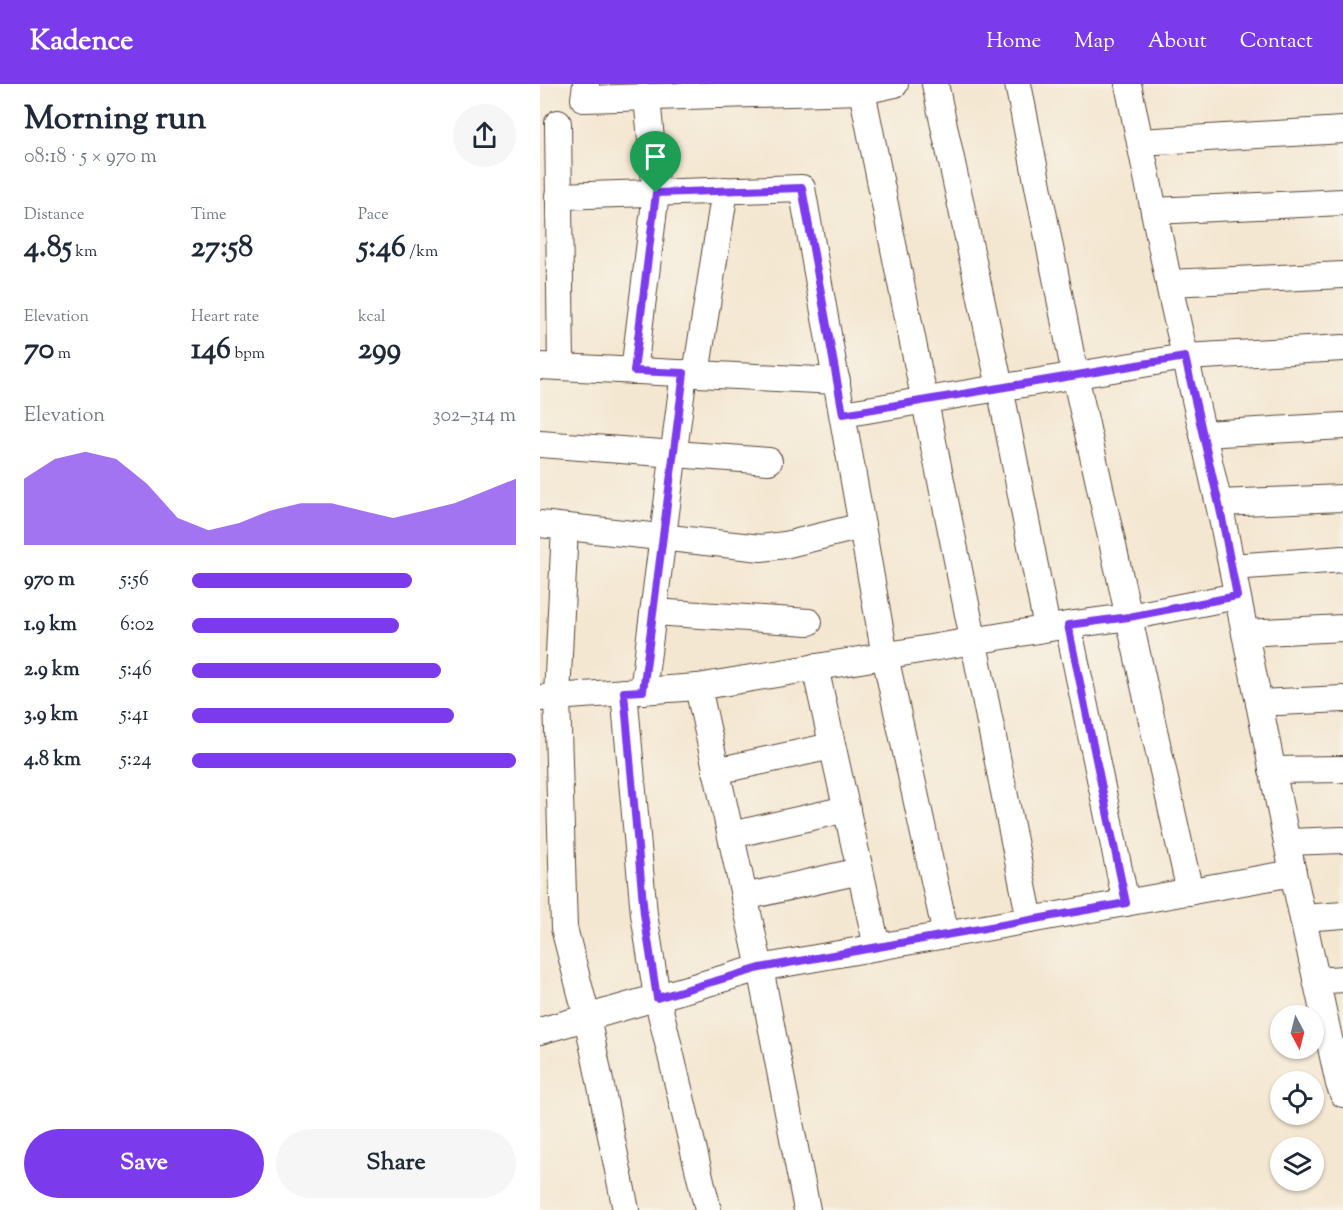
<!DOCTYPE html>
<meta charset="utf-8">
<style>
body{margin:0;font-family:"Sorts Mill Goudy",serif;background:#f6f6f7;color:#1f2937;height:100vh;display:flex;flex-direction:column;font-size:22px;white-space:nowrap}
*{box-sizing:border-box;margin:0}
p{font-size:20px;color:#747a83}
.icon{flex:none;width:33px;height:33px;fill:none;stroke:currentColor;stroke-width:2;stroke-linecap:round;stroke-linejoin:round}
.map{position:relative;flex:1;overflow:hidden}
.sheet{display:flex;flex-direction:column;background:#fff;width:540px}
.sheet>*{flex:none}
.needle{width:39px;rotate:173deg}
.fabs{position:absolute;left:730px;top:921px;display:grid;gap:12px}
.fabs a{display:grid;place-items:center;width:54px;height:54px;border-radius:50%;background:#fff;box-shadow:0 2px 4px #0004;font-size:30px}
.pin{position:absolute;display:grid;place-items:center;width:51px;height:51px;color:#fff;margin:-62px -26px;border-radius:50% 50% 50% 0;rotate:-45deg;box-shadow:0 0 6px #0007}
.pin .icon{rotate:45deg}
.round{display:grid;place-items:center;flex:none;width:63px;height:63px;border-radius:32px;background:#f6f6f7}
.headline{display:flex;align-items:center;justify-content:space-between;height:102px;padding:0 24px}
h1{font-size:33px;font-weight:700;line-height:45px}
.figures{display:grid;grid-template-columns:repeat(3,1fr);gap:9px;height:102px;padding:6px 24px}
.figures div{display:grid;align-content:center}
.figures b{font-size:30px;font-weight:700}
.figures small{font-size:16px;font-weight:400}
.figures p{font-size:16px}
.chart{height:168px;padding:12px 24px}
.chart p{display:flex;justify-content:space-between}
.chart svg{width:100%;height:108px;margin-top:6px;fill:#7c3aed;opacity:.7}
.cta{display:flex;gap:12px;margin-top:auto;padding:12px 24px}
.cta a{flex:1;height:69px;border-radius:36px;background:#7c3aed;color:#fff;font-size:24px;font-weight:700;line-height:69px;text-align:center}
.cta a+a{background:#f6f6f7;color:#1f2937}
ul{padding:0 24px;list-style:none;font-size:20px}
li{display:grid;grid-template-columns:96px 72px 1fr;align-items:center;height:45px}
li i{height:15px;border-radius:8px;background:#7c3aed}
header{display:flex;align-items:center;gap:36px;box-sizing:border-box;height:84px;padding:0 30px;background:#7c3aed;color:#fff}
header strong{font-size:28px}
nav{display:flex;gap:33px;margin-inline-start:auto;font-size:21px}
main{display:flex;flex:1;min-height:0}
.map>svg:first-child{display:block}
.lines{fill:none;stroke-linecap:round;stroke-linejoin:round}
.minor-casing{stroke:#574639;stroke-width:28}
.minor{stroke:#fff;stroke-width:26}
.route-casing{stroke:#fff;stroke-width:12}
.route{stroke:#7c3aed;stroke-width:8}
</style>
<header>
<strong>Kadence</strong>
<nav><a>Home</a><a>Map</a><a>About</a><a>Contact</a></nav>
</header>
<main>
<section class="sheet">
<div class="headline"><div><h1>Morning run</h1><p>08:18 · 5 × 970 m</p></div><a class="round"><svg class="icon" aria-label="share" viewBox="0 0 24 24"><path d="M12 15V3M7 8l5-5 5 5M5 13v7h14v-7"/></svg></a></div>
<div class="figures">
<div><p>Distance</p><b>4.85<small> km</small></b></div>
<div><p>Time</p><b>27:58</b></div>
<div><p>Pace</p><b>5:46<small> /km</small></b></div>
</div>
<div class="figures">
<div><p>Elevation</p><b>70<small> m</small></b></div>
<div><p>Heart rate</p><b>146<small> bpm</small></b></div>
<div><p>kcal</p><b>299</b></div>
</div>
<div class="chart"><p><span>Elevation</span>302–314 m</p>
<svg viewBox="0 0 160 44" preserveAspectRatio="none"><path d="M0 44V17L10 9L20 6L30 9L40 19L50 33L60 38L70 35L80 30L90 27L100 27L110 30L120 33L130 30L140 27L150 22L160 17V44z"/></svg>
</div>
<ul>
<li><b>970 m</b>5:56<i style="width:68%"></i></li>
<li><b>1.9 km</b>6:02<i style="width:64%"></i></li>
<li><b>2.9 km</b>5:46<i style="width:77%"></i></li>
<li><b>3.9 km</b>5:41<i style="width:81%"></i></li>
<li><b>4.8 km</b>5:24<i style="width:100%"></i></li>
</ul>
<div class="cta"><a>Save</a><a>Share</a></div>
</section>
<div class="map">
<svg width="803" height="1126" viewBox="0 0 803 1126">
<rect width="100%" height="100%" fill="#f7f3e8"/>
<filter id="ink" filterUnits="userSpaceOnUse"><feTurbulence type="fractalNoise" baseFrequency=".0167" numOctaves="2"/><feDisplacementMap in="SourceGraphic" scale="12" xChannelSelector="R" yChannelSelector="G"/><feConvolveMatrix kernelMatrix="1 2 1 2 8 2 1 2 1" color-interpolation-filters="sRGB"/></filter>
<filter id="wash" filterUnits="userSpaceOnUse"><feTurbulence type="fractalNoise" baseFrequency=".008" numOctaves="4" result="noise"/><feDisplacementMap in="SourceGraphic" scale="24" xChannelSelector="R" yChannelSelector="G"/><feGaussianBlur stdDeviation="1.35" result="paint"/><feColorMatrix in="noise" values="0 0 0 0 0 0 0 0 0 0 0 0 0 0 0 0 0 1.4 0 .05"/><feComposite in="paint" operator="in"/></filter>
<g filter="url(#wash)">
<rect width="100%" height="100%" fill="#f4e7d1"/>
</g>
<g filter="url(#ink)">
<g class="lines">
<defs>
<g id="minor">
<polyline points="46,0 44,15 322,7 355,0"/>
<polyline points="395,0 460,303 507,544"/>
<polyline points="478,0 535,291 650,808"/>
<polyline points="588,0 631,210 682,434 753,789 799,1000 803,1010"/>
<polyline points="322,7 490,836"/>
<polyline points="18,39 21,283"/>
<polyline points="600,58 803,46"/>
<polyline points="18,112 262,104 345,572 406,851"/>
<polyline points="614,127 803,118"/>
<polyline points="629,199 803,191"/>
<polyline points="0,282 297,297"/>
<polyline points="94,287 116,109 107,13"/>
<polyline points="156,290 185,106"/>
<polyline points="303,330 645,273 803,264"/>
<polyline points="663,350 803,342"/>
<polyline points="0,360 229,377"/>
<polyline points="679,419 803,414"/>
<polyline points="0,440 221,464 245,461 322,442"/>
<polyline points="25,443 17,613 24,844 47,933 86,1126"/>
<polyline points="692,483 803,475"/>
<polyline points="113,528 269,538"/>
<polyline points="528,541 586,819"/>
<polyline points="705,549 803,544"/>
<polyline points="275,583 337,863"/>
<polyline points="158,603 220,884 267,1126"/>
<polyline points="103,607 144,289"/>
<polyline points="84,608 104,830 117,913 168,1126"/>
<polyline points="0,614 158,603 528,541 589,533 697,512"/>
<polyline points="719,619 803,615"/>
<polyline points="732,686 803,685"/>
<polyline points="176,687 292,662"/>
<polyline points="191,751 307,725"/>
<polyline points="747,758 803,756"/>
<polyline points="204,813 320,787"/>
<polyline points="763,834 803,831"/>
<polyline points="776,897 803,895"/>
<polyline points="0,947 220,884 753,789"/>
</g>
</defs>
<!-- minor casing -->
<use href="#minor" class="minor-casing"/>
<!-- minor -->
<use href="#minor" class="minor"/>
</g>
</g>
<g class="lines" filter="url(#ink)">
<defs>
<polygon id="route" points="262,104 303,330 645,273 682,434 697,512 589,533 528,541 586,819 220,884 117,914 104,830 84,608 103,607 144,289 94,287 116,109"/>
</defs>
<!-- route casing -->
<use href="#route" class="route-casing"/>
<!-- route -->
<use href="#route" class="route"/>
</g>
</svg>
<div class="fabs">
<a><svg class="needle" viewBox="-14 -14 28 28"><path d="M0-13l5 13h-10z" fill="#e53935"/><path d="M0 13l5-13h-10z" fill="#747a83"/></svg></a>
<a><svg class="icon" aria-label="locate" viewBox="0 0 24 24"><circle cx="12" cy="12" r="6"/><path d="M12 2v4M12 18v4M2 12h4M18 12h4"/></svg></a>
<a><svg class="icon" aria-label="layers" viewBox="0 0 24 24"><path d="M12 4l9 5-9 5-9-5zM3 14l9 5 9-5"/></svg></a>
</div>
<div class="pin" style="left:116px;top:109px;background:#1e9e55"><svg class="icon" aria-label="arrive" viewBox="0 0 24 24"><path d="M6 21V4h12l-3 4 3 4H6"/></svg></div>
</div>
</main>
